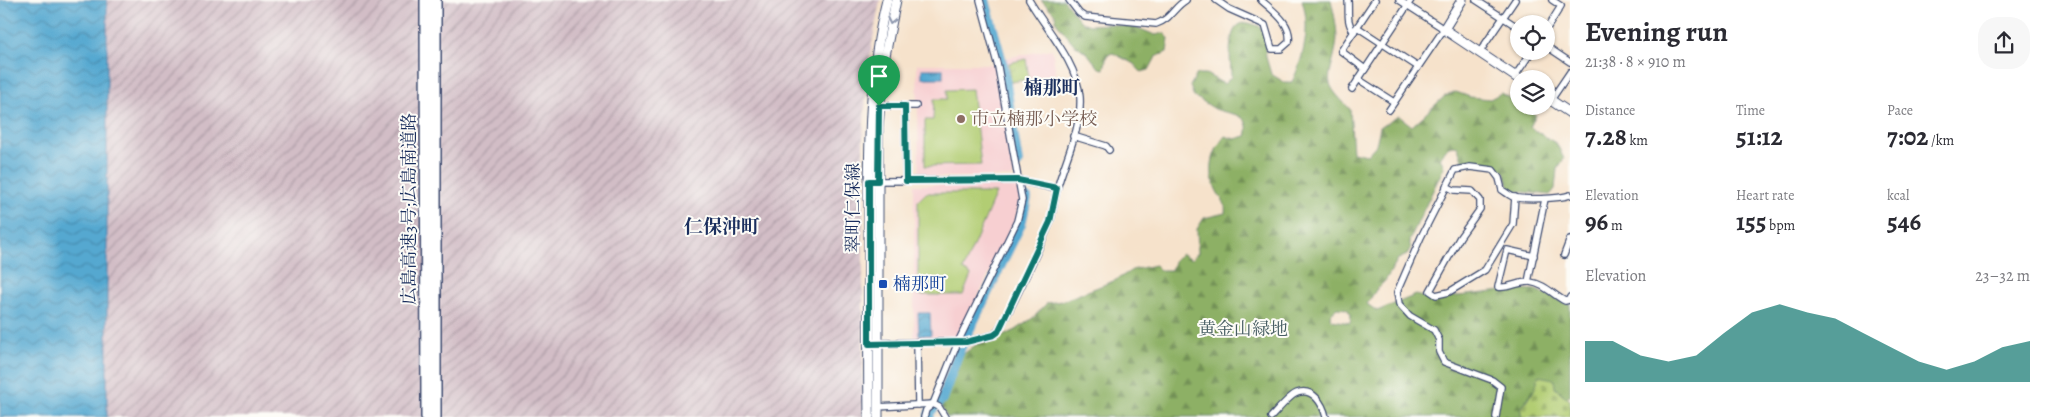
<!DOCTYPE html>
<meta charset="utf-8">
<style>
body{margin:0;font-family:Alegreya,"Noto Serif JP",serif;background:#f7f7f7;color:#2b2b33;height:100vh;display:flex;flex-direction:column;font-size:19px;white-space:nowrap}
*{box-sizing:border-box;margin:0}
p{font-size:16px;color:#7c7c81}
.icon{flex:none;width:28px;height:28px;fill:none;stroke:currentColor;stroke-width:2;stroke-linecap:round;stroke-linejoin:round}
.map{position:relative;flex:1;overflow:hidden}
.details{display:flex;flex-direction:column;background:#fff;width:475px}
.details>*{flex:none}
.fabs{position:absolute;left:1510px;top:15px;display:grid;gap:10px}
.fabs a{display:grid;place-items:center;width:45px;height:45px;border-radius:50%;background:#fff;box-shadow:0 1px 4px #0004;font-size:25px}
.pin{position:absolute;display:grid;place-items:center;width:42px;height:42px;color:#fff;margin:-51px -21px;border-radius:50% 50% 50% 0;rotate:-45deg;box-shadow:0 0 5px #0007}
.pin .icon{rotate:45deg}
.round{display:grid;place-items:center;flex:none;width:52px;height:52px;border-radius:20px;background:#f7f7f7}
.headline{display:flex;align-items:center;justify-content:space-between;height:85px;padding:0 15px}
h1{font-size:28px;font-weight:700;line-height:38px}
.figures{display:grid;grid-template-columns:repeat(3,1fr);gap:8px;height:85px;padding:5px 15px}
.figures div{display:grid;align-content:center}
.figures b{font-size:25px;font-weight:700}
.figures small{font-size:14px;font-weight:400}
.figures p{font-size:14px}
.chart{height:140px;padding:10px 15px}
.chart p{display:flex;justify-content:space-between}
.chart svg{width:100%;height:90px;margin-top:5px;fill:#0f766e;opacity:.7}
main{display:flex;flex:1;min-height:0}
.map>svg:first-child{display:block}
.built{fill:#f7cfd1}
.industrial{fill:url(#industrial-furrows)}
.grass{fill:#b2cd73;stroke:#667e68}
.forest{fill:url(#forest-firs);stroke:#547062;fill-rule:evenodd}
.cemetery{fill:url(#cemetery-stones);stroke:#667e68}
.park{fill:url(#park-tufts);stroke:#667e68}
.water{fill:url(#water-waves);stroke:#386c97}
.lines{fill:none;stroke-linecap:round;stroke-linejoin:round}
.river{stroke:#55a8d0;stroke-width:10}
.street-casing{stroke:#3c4a6e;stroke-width:8}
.secondary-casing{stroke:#3c4a6e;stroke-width:11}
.primary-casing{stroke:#3c4a6e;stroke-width:11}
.highway-casing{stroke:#3c4a6e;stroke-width:14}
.street{stroke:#fff;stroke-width:5.5}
.secondary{stroke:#fff;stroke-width:9}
.primary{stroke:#fff;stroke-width:9}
.highway{stroke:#fff;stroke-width:11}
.oneway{stroke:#8d97ae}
.route-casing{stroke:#fff;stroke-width:10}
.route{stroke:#0f766e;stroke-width:6}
.education-dot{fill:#8d6e63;stroke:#fdfcf7;stroke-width:2}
.transit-dot{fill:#1a4fb4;stroke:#fdfcf7;stroke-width:2}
.labels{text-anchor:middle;stroke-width:4;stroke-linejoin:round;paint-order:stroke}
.education-label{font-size:18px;fill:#785e54;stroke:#fdfcf7;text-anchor:start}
.street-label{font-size:18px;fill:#1b2f5e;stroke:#fdfcf7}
.transit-label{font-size:18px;fill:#164399;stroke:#fdfcf7;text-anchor:start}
.park-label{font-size:18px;fill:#485e64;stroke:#fdfcf7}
.neighbourhood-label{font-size:19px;font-weight:bold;fill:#1b2f5e;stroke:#fdfcf7}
</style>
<main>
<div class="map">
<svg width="1570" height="417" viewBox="0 0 1570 417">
<defs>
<pattern id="industrial-furrows" width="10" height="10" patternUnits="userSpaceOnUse" patternTransform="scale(1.25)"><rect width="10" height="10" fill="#d2bdc6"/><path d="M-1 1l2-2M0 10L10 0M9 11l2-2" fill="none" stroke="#aa9aa4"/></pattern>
<pattern id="forest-firs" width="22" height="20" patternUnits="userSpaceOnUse" patternTransform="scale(1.25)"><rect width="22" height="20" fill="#8db065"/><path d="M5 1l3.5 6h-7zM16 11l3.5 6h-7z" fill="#729056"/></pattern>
<pattern id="cemetery-stones" width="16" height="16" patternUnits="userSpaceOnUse" patternTransform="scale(1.25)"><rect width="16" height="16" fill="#b2cd73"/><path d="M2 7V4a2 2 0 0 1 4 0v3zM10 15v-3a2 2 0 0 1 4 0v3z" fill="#98b066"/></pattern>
<pattern id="park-tufts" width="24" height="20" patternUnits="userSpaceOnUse" patternTransform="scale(1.25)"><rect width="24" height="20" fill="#b2cd73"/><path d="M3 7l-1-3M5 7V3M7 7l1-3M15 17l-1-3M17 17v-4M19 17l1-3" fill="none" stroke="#98b066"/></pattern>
<pattern id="water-waves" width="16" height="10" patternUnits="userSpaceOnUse" patternTransform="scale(1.25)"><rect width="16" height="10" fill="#55a8d0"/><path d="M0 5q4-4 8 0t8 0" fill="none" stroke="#4689ac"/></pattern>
</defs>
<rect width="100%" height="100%" fill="#fdfcf7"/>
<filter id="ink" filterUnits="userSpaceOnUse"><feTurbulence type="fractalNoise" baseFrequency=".02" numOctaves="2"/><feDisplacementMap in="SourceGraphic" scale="10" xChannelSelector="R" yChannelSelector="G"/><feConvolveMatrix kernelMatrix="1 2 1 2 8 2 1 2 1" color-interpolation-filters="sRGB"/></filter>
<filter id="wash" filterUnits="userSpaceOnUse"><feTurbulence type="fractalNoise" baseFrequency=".0096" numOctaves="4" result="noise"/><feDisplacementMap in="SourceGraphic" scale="20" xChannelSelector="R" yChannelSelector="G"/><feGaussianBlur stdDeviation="1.12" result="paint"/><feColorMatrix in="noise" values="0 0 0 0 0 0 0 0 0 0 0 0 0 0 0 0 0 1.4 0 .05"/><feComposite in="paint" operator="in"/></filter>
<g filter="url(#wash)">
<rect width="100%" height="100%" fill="#f6e2cb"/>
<!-- built -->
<g class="built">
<polygon points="1052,49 1056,73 1009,84 1006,58"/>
<polygon points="917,64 994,64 1014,174 1012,177 919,177"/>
<polygon points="1012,184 1017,186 1020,197 1015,220 958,338 914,339 914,185"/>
</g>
<!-- industrial -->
<polygon class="industrial" points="107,0 880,0 868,66 863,137 863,417 107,417"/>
<!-- grass -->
<g class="grass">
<polygon points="972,89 981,165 925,166 925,120 933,120 934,99 947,99 947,90"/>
<polygon points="926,193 996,193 963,270 971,275 963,295 918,295 918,201"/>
</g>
<!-- forest -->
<g class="forest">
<polygon points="1041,0 1064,0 1081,22 1090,25 1109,24 1138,28 1155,35 1164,33 1169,38 1167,52 1156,57 1149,70 1141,72 1134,64 1113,53 1107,55 1104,69 1099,68 1087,53 1073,43 1056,22 1055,14"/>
<path d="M1302,0H1331C1334,14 1339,33 1336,47C1329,83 1321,80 1350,109L1353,152L1367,155L1376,145L1380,127L1399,116L1412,126L1445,96L1456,92L1470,97L1490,99L1501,93L1519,104V106L1536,115L1530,127L1557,144L1564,159L1557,169L1555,189L1550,195L1516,191L1509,187L1505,173L1496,165L1463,163L1458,147C1449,144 1444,150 1440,157L1444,167L1409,241L1411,248L1407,255L1398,259L1385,281L1376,290L1367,304L1377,311L1416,295L1432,299L1520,289L1536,290L1570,305V395L1567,398L1555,388L1535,390C1528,397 1518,406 1522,417H947L940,404L952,373L962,355L977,344L999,338L1016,330L1034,317L1047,303L1062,301L1116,280L1132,270L1155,265L1160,270H1171L1175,260L1182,254L1191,259L1198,253L1197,229L1204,218L1225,213C1226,204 1224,202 1219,195C1207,175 1210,154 1225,136L1235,139L1246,136C1253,112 1229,115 1215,109C1208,105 1202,100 1194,97L1190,86L1197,74H1206L1224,84L1231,77C1231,64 1225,26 1244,23C1248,22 1255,25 1259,26L1264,33L1266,57L1271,74L1284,82H1292C1304,57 1311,27 1302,0ZM1337,308L1347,309L1351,315L1350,323L1332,320L1330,317L1331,313Z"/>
</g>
<!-- cemetery -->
<path class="cemetery" d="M1538,376L1554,379L1555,388L1570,400V417H1522C1517,404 1531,399 1535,388C1537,385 1537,380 1538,376Z"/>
<!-- park -->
<polygon class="park" points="1026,59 1029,79 1011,82 1009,63"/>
<!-- water -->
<g class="water">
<rect x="0" y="0" width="107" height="417"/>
<rect x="922" y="69" width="21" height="9"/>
<polygon points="918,313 930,313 931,335 919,335"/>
</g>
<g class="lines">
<!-- river -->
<g class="river">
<polyline points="985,0 1003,65 1018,163"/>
<polyline points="929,417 930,412 942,399 960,349 1021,224 1027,198"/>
</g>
</g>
</g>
<g filter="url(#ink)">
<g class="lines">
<defs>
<g id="street">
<path d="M1069,0L1079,13L1085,17L1156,24C1170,20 1174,7 1186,0"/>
<path d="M1216,0L1229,9L1265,25L1272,49H1281L1289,42C1292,23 1273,11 1261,0"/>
<path d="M1348,0C1349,11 1346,23 1354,32"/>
<polyline points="1476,0 1519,28"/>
<polyline points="1357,27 1418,67"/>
<polyline points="1546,30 1561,6 1552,0"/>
<polyline points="1546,46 1570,62"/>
<polyline points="1479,53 1515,0"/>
<polyline points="1365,69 1341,51 1375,0"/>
<polyline points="1515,76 1532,51"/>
<polyline points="1358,79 1394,102"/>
<polyline points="1352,89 1411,0"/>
<polyline points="1551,100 1570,72"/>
<polyline points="879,106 916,106"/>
<polyline points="905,106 906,181"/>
<polyline points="1389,110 1444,29 1399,0"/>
<polyline points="1073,136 1106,146 1109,150"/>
<polyline points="876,181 1018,180 1057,189"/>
<polyline points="1446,186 1454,190 1472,191 1480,200 1480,209 1460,237 1430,291 1436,295 1449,292 1485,270 1513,224 1515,197"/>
<polyline points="1564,255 1570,239"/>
<path d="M1534,256L1507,250L1498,287C1509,289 1519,281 1530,282C1545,284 1553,295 1565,301L1569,300L1570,297"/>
<polyline points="1528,282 1545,199"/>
<polyline points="917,342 918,405"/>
<path d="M876,343L966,342L994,335C1004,327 1043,239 1050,223C1053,212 1054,200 1057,189C1065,159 1082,128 1080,97C1077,62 1046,29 1029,0"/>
<polyline points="877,407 933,404 939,407 945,417"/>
<polyline points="924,417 926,410 933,404 958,342 1017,221 1022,200 998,67 980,0"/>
<path d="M1271,417C1277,411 1290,395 1297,393C1313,387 1323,404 1326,417"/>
<path d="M1496,417L1501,387L1492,380L1444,362L1439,352V340L1434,330L1410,316L1399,304L1397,292L1421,237L1455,170L1470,167L1493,170L1499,178L1502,190C1505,192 1509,195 1513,197C1523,200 1559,199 1570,195"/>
</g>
<g id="secondary">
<polyline points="1462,0 1444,29 1519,79"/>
<polyline points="1546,97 1570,113"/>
</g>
<g id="primary">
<path d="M869,417C868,355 869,293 869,231C869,153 868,76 887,0"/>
<polyline points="878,417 878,127 883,66 896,0"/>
</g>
<g id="highway">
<polyline points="426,0 427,417"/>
<polyline points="435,0 435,417"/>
</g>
</defs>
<!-- street casing -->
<use href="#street" class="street-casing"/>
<!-- secondary casing -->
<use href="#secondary" class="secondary-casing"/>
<!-- primary casing -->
<use href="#primary" class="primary-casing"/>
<!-- highway casing -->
<use href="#highway" class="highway-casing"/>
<!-- street -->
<use href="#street" class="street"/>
<!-- secondary -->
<use href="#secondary" class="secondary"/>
<!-- primary -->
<use href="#primary" class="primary"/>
<!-- highway -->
<use href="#highway" class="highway"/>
</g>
<!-- one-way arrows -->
<defs><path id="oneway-chevron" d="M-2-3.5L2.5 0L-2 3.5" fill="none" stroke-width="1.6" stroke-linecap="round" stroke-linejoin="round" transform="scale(1.25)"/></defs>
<use class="oneway" href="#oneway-chevron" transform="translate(891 21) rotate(103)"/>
</g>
<g class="lines" filter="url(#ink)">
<defs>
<polygon id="route" points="879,106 905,106 906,181 1018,180 1057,188 1050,222 1009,309 998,332 994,335 966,342 869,344 869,181 878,181"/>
</defs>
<!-- route casing -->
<use href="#route" class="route-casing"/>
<!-- route -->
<use href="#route" class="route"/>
</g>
<!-- markers -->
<circle class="education-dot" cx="961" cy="119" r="5"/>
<rect class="transit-dot" x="878" y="279" width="10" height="10" rx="2.5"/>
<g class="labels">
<!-- education labels -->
<g class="education-label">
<text x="971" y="125">市立楠那小学校</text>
</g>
<!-- street labels -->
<g class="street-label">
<text transform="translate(853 208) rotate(-90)" y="6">翠町仁保線</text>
<text transform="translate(409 209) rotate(-90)" y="6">広島高速3号;広島南道路</text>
</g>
<!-- transit labels -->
<g class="transit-label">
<text x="893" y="290">楠那町</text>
</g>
<!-- park labels -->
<g class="park-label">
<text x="1243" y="335">黄金山緑地</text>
</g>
<!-- neighbourhood labels -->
<g class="neighbourhood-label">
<text x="1052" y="94">楠那町</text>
<text x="722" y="233">仁保沖町</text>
</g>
</g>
</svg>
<div class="fabs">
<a><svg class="icon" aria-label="locate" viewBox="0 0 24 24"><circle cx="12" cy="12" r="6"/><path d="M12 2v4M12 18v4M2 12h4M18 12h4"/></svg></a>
<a><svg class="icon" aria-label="layers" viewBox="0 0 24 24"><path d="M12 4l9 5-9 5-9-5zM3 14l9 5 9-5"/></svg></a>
</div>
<div class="pin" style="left:879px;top:106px;background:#1e9e55"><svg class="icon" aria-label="arrive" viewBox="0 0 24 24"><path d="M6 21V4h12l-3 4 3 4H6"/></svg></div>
</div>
<section class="details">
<div class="headline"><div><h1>Evening run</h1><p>21:38 · 8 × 910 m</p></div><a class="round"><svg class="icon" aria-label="share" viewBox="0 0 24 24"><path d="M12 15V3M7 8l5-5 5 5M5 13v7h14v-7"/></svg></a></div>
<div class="figures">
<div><p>Distance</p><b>7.28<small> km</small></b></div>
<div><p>Time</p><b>51:12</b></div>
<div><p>Pace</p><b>7:02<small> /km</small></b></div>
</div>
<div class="figures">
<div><p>Elevation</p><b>96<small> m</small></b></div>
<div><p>Heart rate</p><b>155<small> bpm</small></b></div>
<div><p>kcal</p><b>546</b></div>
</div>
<div class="chart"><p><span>Elevation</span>23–32 m</p>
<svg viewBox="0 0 160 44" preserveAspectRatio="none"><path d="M0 44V24L10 24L20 31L30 34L40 31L50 20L60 10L70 6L80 10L90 13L100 20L110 27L120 34L130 38L140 34L150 27L160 24V44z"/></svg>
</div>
</section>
</main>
